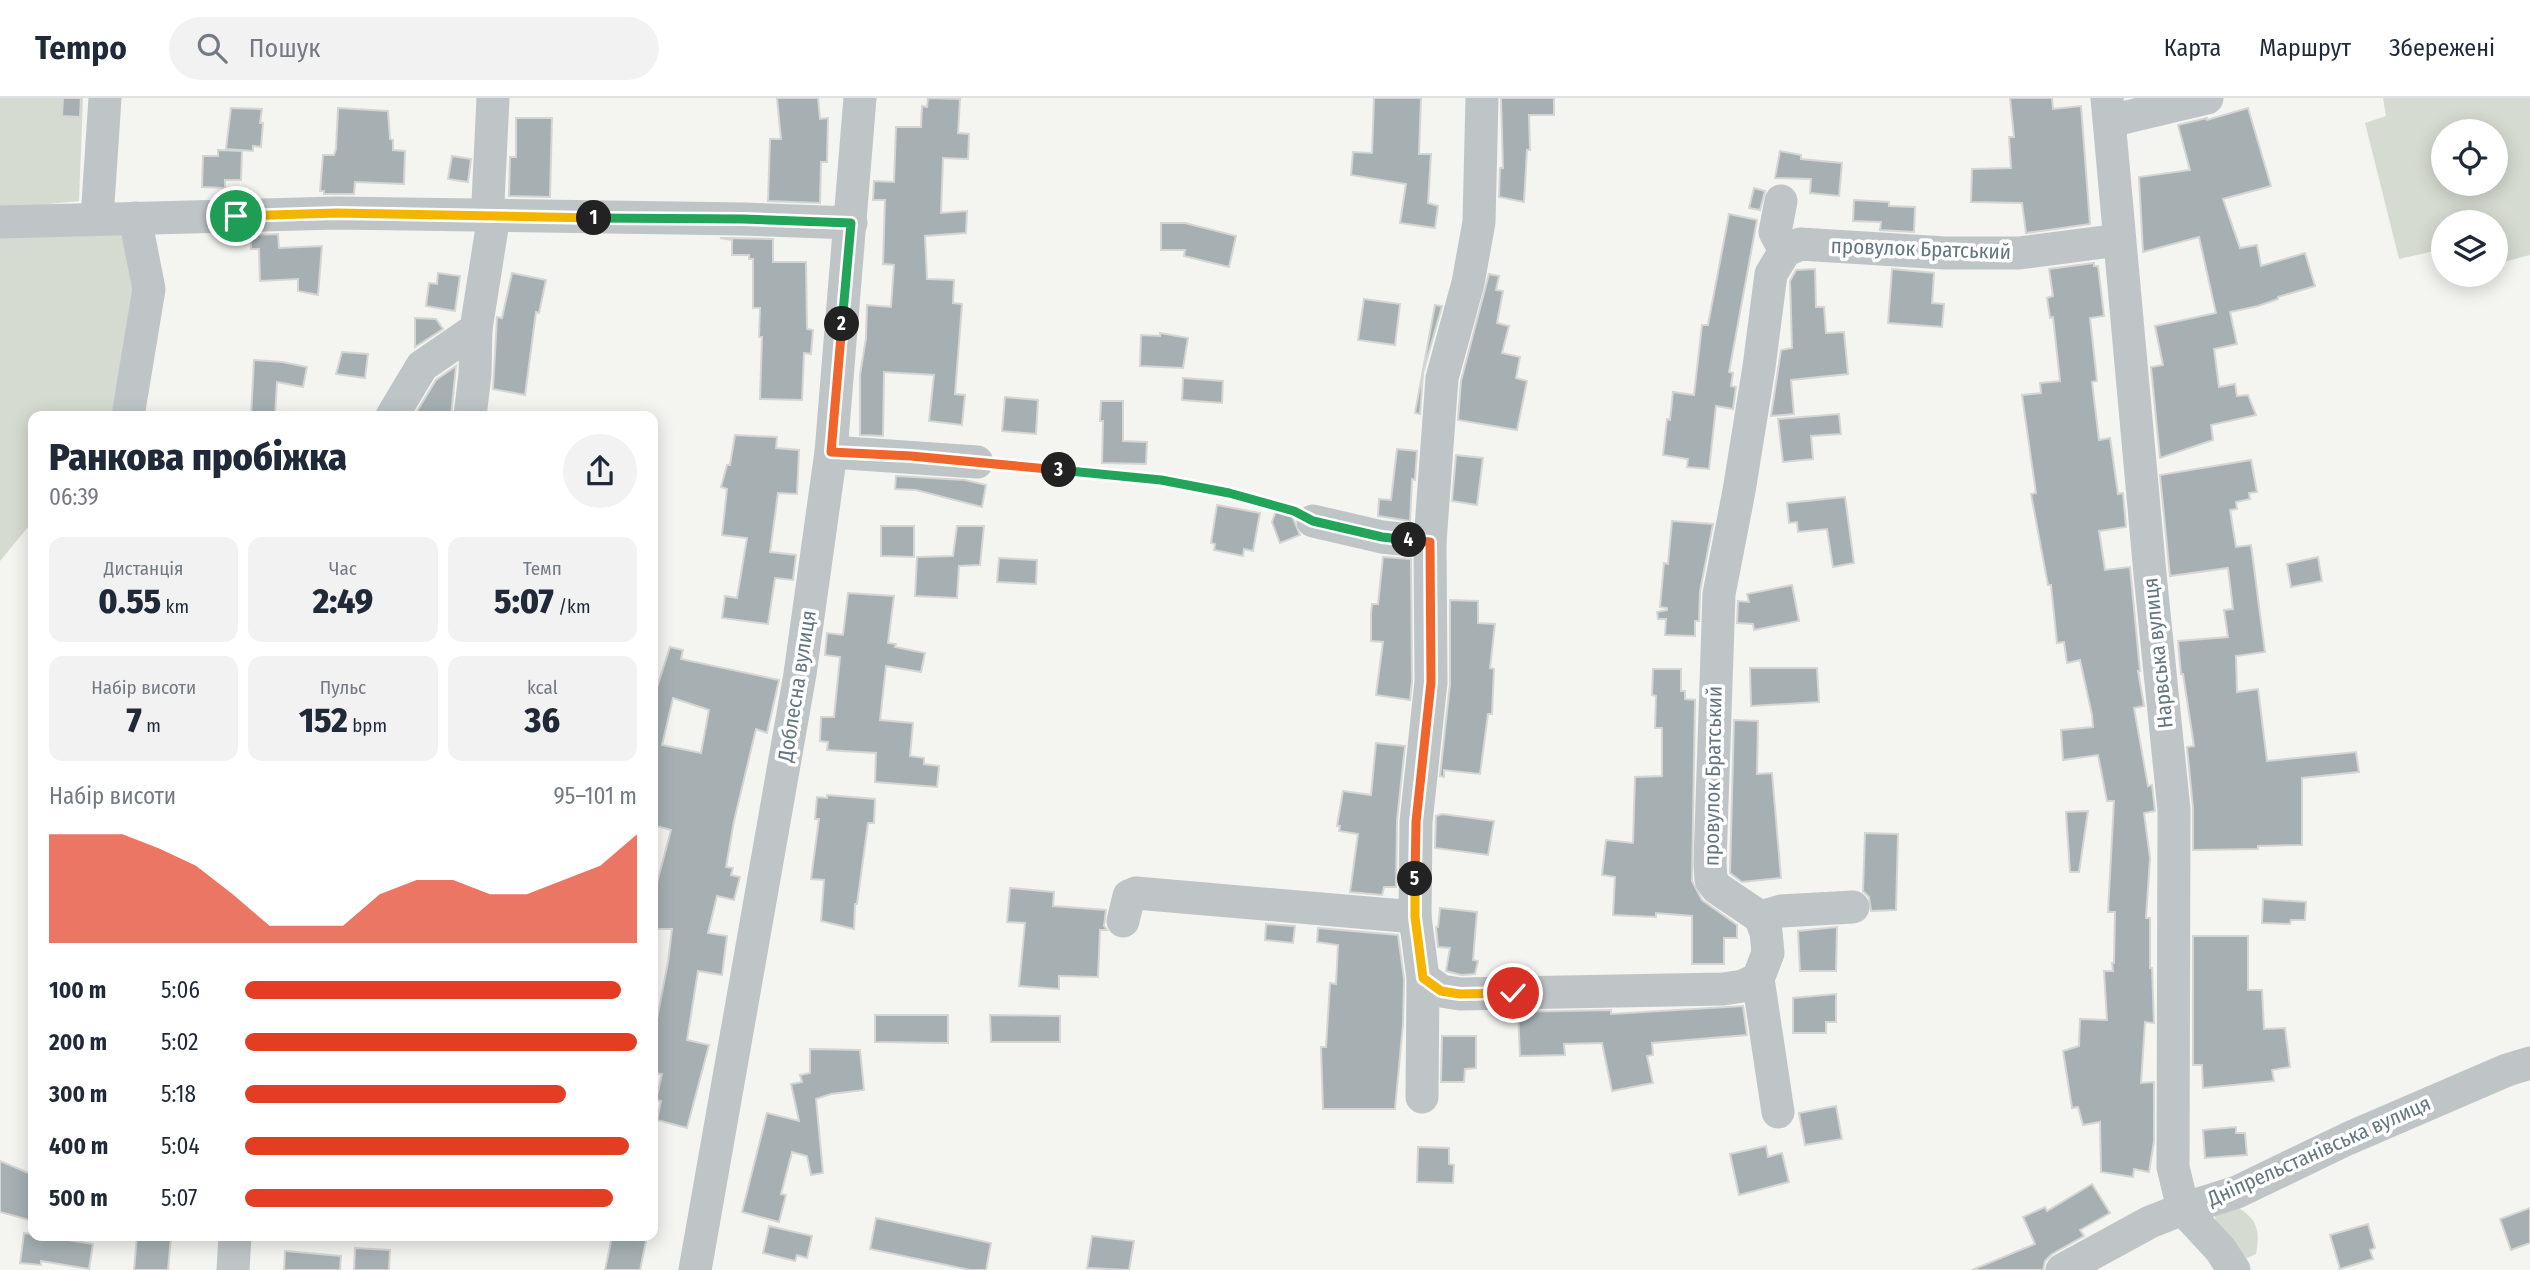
<!DOCTYPE html>
<html lang="uk">
<meta charset="utf-8">
<style>
body{margin:0;font-family:"Fira Sans Condensed",sans-serif;background:#f2f2f3;color:#1f2937;height:100vh;display:flex;flex-direction:column;font-size:26px;white-space:nowrap}
*{box-sizing:border-box;margin:0}
p{font-size:23px;color:#747a83}
.icon{flex:none;width:38px;height:38px;fill:none;stroke:currentColor;stroke-width:2;stroke-linecap:round;stroke-linejoin:round}
.map{position:relative;flex:1;overflow:hidden}
.drawer{position:absolute;left:28px;top:313px;width:630px;height:830px;display:flex;flex-direction:column;background:#fff;border-radius:14px;box-shadow:0 4px 18px #0003}
.drawer>*{flex:none}
.buttons{position:absolute;left:2431px;top:21px;display:grid;gap:14px}
.buttons a{display:grid;place-items:center;width:77px;height:77px;border-radius:50%;background:#fff;box-shadow:0 4px 18px #0003;font-size:35px}
.pin{position:absolute;display:grid;place-items:center;width:60px;height:60px;color:#fff;margin:-30px;border:4px solid #fff;border-radius:50%;box-shadow:0 2px 7px #0007}
.km{position:absolute;width:35px;height:35px;margin:-18px;border-radius:50%;background:#222;color:#fff;font-size:19px;line-height:35px;text-align:center}
.round{display:grid;place-items:center;flex:none;width:74px;height:74px;border-radius:37px;background:#f2f2f3}
.headline{display:flex;align-items:center;justify-content:space-between;height:119px;padding:0 21px}
h1{font-size:38px;font-weight:800;line-height:52px}
.stats{display:grid;grid-template-columns:repeat(3,1fr);gap:10px;height:119px;padding:7px 21px}
.stats div{display:grid;align-content:center;border-radius:14px;background:#f2f2f3;text-align:center}
.stats b{font-size:35px;font-weight:800}
.stats small{font-size:19px;font-weight:400}
.stats p{font-size:19px}
.chart{height:196px;padding:14px 21px}
.chart p{display:flex;justify-content:space-between}
.chart svg{width:100%;height:126px;margin-top:7px;fill:#e33d22;opacity:.7}
ul{padding:0 21px;list-style:none;font-size:23px}
li{display:grid;grid-template-columns:112px 84px 1fr;align-items:center;height:52px}
li i{height:18px;border-radius:9px;background:#e33d22}
header{display:flex;align-items:center;gap:42px;box-sizing:border-box;height:98px;padding:0 35px;background:#fff;border-bottom:2px solid #e0e1e3}
header strong{font-size:33px}
nav{display:flex;gap:38px;margin-inline-start:auto;font-size:24px}
.search{width:490px;height:63px;background:#f2f2f3;display:flex;align-items:center;gap:18px;box-sizing:border-box;padding:0 24px;border-radius:38px;color:#747a83;font-size:26px}
.map>svg:first-child{display:block}
.green{fill:#d6dbd1;fill-rule:evenodd}
.building{fill:#a6b0b3;stroke:#d5d5d3;stroke-width:2;fill-rule:evenodd}
.lines{fill:none;stroke-linecap:round;stroke-linejoin:round}
.path{stroke:#b9bcbd;stroke-width:4.5;stroke-dasharray:3.5 3.5;stroke-linecap:butt}
.minor{stroke:#bfc4c6;stroke-width:33}
.split-1-casing{stroke:#fff;stroke-width:14}
.split-2-casing{stroke:#fff;stroke-width:14}
.split-3-casing{stroke:#fff;stroke-width:14}
.split-4-casing{stroke:#fff;stroke-width:14}
.split-5-casing{stroke:#fff;stroke-width:14}
.split-6-casing{stroke:#fff;stroke-width:14}
.split-1{stroke:#f5b400;stroke-width:9}
.split-2{stroke:#22a559;stroke-width:9}
.split-3{stroke:#f0652b;stroke-width:9}
.split-4{stroke:#22a559;stroke-width:9}
.split-5{stroke:#f0652b;stroke-width:9}
.split-6{stroke:#f5b400;stroke-width:9}
.labels{text-anchor:middle;stroke-width:7;stroke-linejoin:round;paint-order:stroke}
.street-label{font-size:21px;fill:#637781;stroke:#fff}
</style>
<header>
<strong>Tempo</strong>
<div class="search"><svg class="icon" aria-label="search" viewBox="0 0 24 24"><circle cx="10" cy="10" r="6"/><path d="M15 15l6 6"/></svg>Пошук</div>
<nav><a>Карта</a><a>Маршрут</a><a>Збережені</a></nav>
</header>
<div class="map">
<svg width="2530" height="1172" viewBox="0 0 2530 1172">
<rect width="100%" height="100%" fill="#f4f4f0"/>
<!-- green -->
<g class="green">
<polygon points="0,0 83,0 79,103 0,111"/>
<path d="M2383,0H2530V157L2496,166V124H2443V151L2399,161L2365,25L2386,18ZM2496,33V86H2443V33Z"/>
<polygon points="148,125 132,318 33,318 33,423 0,463 0,138"/>
<path d="M2229,1104C2253,1118 2262,1126 2256,1156L2247,1160C2225,1148 2217,1137 2214,1112Z"/>
</g>
<!-- building -->
<g class="building">
<polygon points="63,0 81,0 80,19 62,18"/>
<polygon points="777,0 818,0 820,21 828,20 827,64 821,64 820,105 768,103 770,41 781,41"/>
<polygon points="928,0 960,1 958,35 969,36 968,61 943,60 941,115 967,113 966,135 925,138 927,181 954,182 953,205 962,206 955,296 965,297 962,327 929,323 934,277 884,274 883,338 860,337 860,277 866,240 867,207 891,209 894,167 883,166 885,102 873,102 874,83 894,84 896,29 921,29 922,8 927,9"/>
<polygon points="1374,0 1421,0 1419,56 1431,56 1428,105 1438,108 1435,130 1400,125 1406,86 1351,77 1353,54 1372,55"/>
<polygon points="1501,0 1554,0 1554,17 1529,17 1530,52 1527,52 1524,104 1499,99 1500,70 1503,70"/>
<polygon points="2010,0 2052,0 2053,11 2081,8 2090,126 2026,135 2022,105 1971,104 1972,71 2011,70 2009,39 2014,39"/>
<polygon points="231,10 262,11 260,25 263,25 261,49 253,48 253,53 226,51"/>
<polygon points="338,10 388,13 390,41 393,42 393,52 405,53 404,86 355,84 354,96 324,96 324,93 320,93 323,57 334,57 336,51"/>
<polygon points="2248,10 2271,88 2223,101 2240,150 2257,147 2261,168 2305,155 2315,188 2278,199 2278,201 2258,208 2230,214 2237,246 2214,251 2219,289 2235,286 2237,298 2248,297 2256,317 2211,327 2213,342 2160,360 2151,269 2163,267 2155,228 2216,215 2199,139 2143,154 2139,79 2190,72 2178,27 2207,20 2207,22"/>
<polygon points="516,20 552,20 550,99 509,98 510,59 516,59"/>
<polygon points="218,52 242,53 241,82 225,82 225,90 202,89 203,58 218,58"/>
<polygon points="1780,53 1801,57 1801,61 1842,65 1839,98 1810,95 1811,81 1775,80"/>
<polygon points="452,58 471,61 468,84 448,81"/>
<polygon points="1754,90 1765,93 1760,112 1749,110"/>
<polygon points="1854,102 1889,104 1889,108 1915,109 1914,134 1880,132 1881,124 1853,123"/>
<polygon points="1729,116 1757,122 1729,274 1733,275 1731,288 1736,289 1733,311 1716,308 1709,371 1687,369 1688,361 1663,357 1667,321 1670,322 1673,294 1694,297 1702,227 1708,227"/>
<polygon points="1161,125 1185,125 1236,138 1229,169 1184,158 1185,152 1161,152"/>
<polygon points="278,136 279,150 322,148 318,197 298,193 298,181 260,183 259,151 251,151 251,137"/>
<polygon points="720,140 773,141 773,164 806,164 807,231 813,232 811,256 804,255 802,302 760,301 762,239 759,239 760,210 753,210 753,161 749,161 749,157 732,157 732,142"/>
<polygon points="2094,165 2094,168 2098,168 2104,218 2090,220 2097,283 2092,284 2099,342 2110,340 2118,396 2123,395 2126,429 2099,433 2105,472 2130,469 2140,573 2138,573 2144,608 2134,610 2148,688 2152,687 2155,713 2144,715 2150,760 2146,820 2150,820 2150,870 2152,870 2154,925 2145,924 2141,985 2154,984 2154,1043 2149,1074 2134,1071 2133,1079 2101,1074 2100,1024 2083,1027 2078,1009 2072,1010 2063,953 2079,948 2080,921 2107,922 2104,873 2113,873 2112,865 2114,865 2115,814 2108,814 2114,703 2107,703 2098,657 2063,662 2061,632 2093,629 2092,617 2080,562 2067,565 2064,544 2057,545 2051,487 2048,487 2031,396 2036,395 2022,297 2041,295 2040,285 2060,283 2053,219 2050,220 2047,200 2053,198 2049,171"/>
<polygon points="1815,171 1816,209 1824,209 1826,235 1844,234 1848,276 1791,282 1794,316 1771,318 1781,252 1792,250 1790,183 1796,172"/>
<polygon points="1892,171 1934,175 1932,205 1944,206 1942,229 1888,225"/>
<polygon points="438,175 460,178 455,213 426,208 429,185 437,186"/>
<polygon points="512,175 546,182 539,215 536,214 525,297 493,291 497,219 502,220"/>
<polygon points="1489,176 1499,178 1496,192 1503,193 1497,225 1509,228 1502,255 1520,259 1516,280 1527,283 1517,332 1458,322 1461,283"/>
<polygon points="1364,201 1400,206 1395,247 1358,242"/>
<polygon points="1435,207 1442,208 1423,275 1420,316 1415,315"/>
<polygon points="415,220 436,221 443,231 415,249"/>
<polygon points="1160,235 1188,240 1183,270 1140,268 1141,237 1160,238"/>
<polygon points="342,254 368,256 365,280 336,276"/>
<polygon points="254,262 282,264 307,269 303,289 277,284 275,318 251,318"/>
<polygon points="456,268 451,318 416,315 436,282"/>
<polygon points="1183,280 1223,283 1222,305 1182,302"/>
<polygon points="1005,299 1038,302 1036,336 1002,333"/>
<polygon points="1101,303 1123,303 1123,343 1147,344 1146,366 1102,365 1103,323 1100,323"/>
<polygon points="1839,316 1841,336 1811,338 1813,361 1783,364 1778,321"/>
<polygon points="735,337 777,339 776,350 799,352 797,396 778,395 770,454 796,457 793,482 775,480 768,526 722,520 725,498 737,500 747,440 722,437 727,391 721,389 727,367 730,367"/>
<polygon points="1397,351 1417,353 1415,382 1412,381 1410,423 1378,418 1379,401 1391,402"/>
<polygon points="1456,357 1483,360 1477,407 1452,403"/>
<polygon points="2251,362 2257,394 2249,395 2250,401 2236,404 2237,411 2230,412 2236,449 2251,447 2265,554 2236,558 2237,594 2258,591 2267,663 2356,654 2359,674 2302,680 2302,747 2258,748 2258,751 2193,752 2193,710 2187,649 2194,648 2183,576 2181,576 2178,543 2228,539 2224,512 2233,511 2228,470 2170,478 2160,377"/>
<polygon points="896,378 965,382 986,387 982,409 916,392 895,391"/>
<polygon points="1845,399 1854,465 1833,469 1827,431 1798,434 1797,424 1789,425 1787,405"/>
<polygon points="1217,407 1260,415 1253,453 1244,451 1243,458 1214,452 1215,446 1211,445"/>
<polygon points="1277,410 1291,415 1300,437 1280,445 1272,424"/>
<polygon points="1672,423 1713,426 1700,493 1699,523 1695,523 1695,538 1665,537 1666,521 1658,521 1657,514 1667,512 1667,510 1660,509 1664,465 1668,466"/>
<polygon points="881,428 914,428 914,459 881,458"/>
<polygon points="957,428 984,428 980,467 959,468 957,500 915,498 917,459 953,458"/>
<polygon points="1383,459 1411,461 1412,583 1410,602 1376,597 1383,544 1371,543 1371,516 1372,506 1378,506"/>
<polygon points="2318,459 2322,483 2291,489 2287,466"/>
<polygon points="999,460 1037,462 1036,486 997,484"/>
<polygon points="1792,487 1799,523 1754,532 1753,526 1737,525 1738,503 1749,504 1747,496"/>
<polygon points="848,495 894,498 888,545 896,546 895,549 925,555 921,574 886,568 880,622 913,625 910,658 924,660 924,666 939,668 937,689 875,684 876,655 827,652 828,644 820,643 821,619 834,619 840,559 825,557 827,535 843,537"/>
<polygon points="1450,502 1478,503 1478,525 1495,526 1490,570 1494,571 1492,616 1488,616 1480,676 1444,672 1444,679 1440,678 1450,586"/>
<path d="M670,549L683,552L681,561L779,582L767,635L756,631L734,723L726,769L733,770L731,777L740,779L734,802L717,798L708,835L727,838L722,877L698,873L687,942L709,947L687,1030L657,1022L661,1003L656,1002L662,976L653,975V942L668,864L672,831H657L656,789L671,732L653,727V602ZM673,600L709,612L701,655L662,647Z"/>
<polygon points="1750,570 1817,570 1819,604 1751,608"/>
<polygon points="1653,571 1681,571 1681,593 1685,593 1685,601 1695,602 1692,783 1702,802 1737,827 1737,840 1724,840 1724,866 1692,866 1692,818 1656,815 1656,819 1613,817 1615,779 1602,777 1606,742 1633,745 1635,679 1662,678 1662,630 1655,630 1656,598 1652,597"/>
<polygon points="1734,622 1758,623 1757,676 1772,675 1781,780 1742,784 1730,775"/>
<polygon points="1376,645 1405,648 1397,722 1396,789 1384,789 1382,797 1350,794 1358,736 1339,733 1340,728 1337,728 1343,693 1371,697"/>
<polygon points="827,697 875,701 874,725 868,725 857,806 855,806 854,831 821,823 824,782 811,781 819,721 815,721 817,699 827,700"/>
<polygon points="2088,713 2079,774 2070,774 2066,714"/>
<polygon points="1442,716 1494,723 1488,757 1435,750 1436,718"/>
<polygon points="1865,735 1898,736 1896,812 1871,813 1869,799 1863,793"/>
<polygon points="1010,790 1054,794 1053,808 1106,812 1104,828 1107,832 1100,832 1098,879 1059,878 1059,891 1019,888 1025,825 1007,824"/>
<polygon points="2263,801 2306,804 2305,822 2291,822 2290,826 2262,825"/>
<polygon points="1440,810 1477,814 1473,862 1478,863 1475,876 1461,877 1446,873 1450,850 1438,849 1436,829 1438,829"/>
<polygon points="1266,826 1295,828 1293,845 1265,842"/>
<polygon points="1837,829 1836,873 1800,873 1798,833"/>
<polygon points="1318,830 1398,837 1404,881 1403,926 1395,1011 1323,1011 1321,949 1326,949 1330,885 1336,886 1338,847 1317,844"/>
<polygon points="2193,838 2248,838 2248,892 2262,892 2264,931 2285,930 2290,969 2272,972 2274,983 2203,990 2202,967 2193,967"/>
<polygon points="1836,896 1836,924 1826,924 1826,935 1793,935 1793,900"/>
<polygon points="1743,908 1747,937 1652,945 1653,957 1647,958 1653,985 1612,993 1602,945 1564,946 1565,957 1520,958 1518,914 1611,912 1611,916"/>
<polygon points="875,917 948,917 948,945 875,944"/>
<polygon points="990,917 1060,918 1060,944 991,944"/>
<polygon points="1442,938 1476,938 1476,970 1465,971 1464,984 1441,984"/>
<polygon points="810,951 860,952 864,992 831,996 816,1001 823,1075 811,1077 807,1058 792,1054 781,1096 786,1097 779,1124 742,1114 767,1015 799,1023 791,986 802,984 800,977 810,975"/>
<polygon points="1836,1008 1842,1041 1805,1047 1799,1015"/>
<polygon points="2236,1029 2236,1035 2245,1035 2247,1057 2205,1060 2203,1032"/>
<polygon points="1766,1048 1768,1059 1782,1055 1789,1084 1739,1097 1730,1056"/>
<polygon points="1418,1049 1449,1050 1449,1066 1454,1067 1453,1085 1417,1084"/>
<polygon points="0,1063 33,1077 33,1123 0,1114"/>
<polygon points="2092,1086 2110,1115 2080,1132 2084,1138 2052,1156 2045,1163 2043,1172 1972,1172 2035,1146 2023,1119 2045,1109 2047,1113"/>
<polygon points="2530,1110 2530,1145 2511,1152 2500,1121"/>
<polygon points="876,1120 991,1145 986,1172 970,1172 870,1151"/>
<polygon points="2368,1126 2375,1150 2370,1152 2373,1161 2340,1171 2330,1137"/>
<polygon points="769,1128 812,1138 807,1160 797,1157 795,1163 763,1155"/>
<polygon points="24,1135 93,1146 89,1171 41,1163 41,1167 20,1165"/>
<polygon points="137,1138 171,1138 168,1172 134,1172"/>
<polygon points="612,1138 647,1138 640,1172 605,1172"/>
<polygon points="1092,1138 1134,1143 1129,1172 1087,1170"/>
<polygon points="355,1150 390,1152 389,1172 354,1172"/>
<polygon points="285,1153 341,1158 340,1172 284,1172"/>
</g>
<g class="lines">
<!-- path -->
<polyline class="path" points="1002,367 1161,382 1229,395 1290,412"/>
<!-- minor -->
<g class="minor">
<polyline points="1482,0 1479,124 1468,185 1442,280 1430,444 1431,584 1416,724 1415,819 1423,880 1441,893 1460,896 1723,891 1743,888 1758,881 1768,855 1766,834 1760,819 1717,790 1711,782 1710,765 1719,496 1739,393 1759,269 1771,176 1785,153 1800,146 1945,155 2019,155 2119,142"/>
<polyline points="2107,0 2150,476 2174,712 2173,1069 2183,1111 2220,1151 2234,1172"/>
<polyline points="2110,23 2207,0"/>
<polyline points="1781,103 1775,134 1785,153"/>
<polyline points="97,121 105,0"/>
<polyline points="0,124 336,115 743,121 851,125"/>
<polyline points="128,318 149,191 135,120"/>
<polyline points="392,318 422,268 476,231 492,130 488,104 493,0"/>
<polyline points="470,318 475,276 476,231"/>
<polyline points="831,354 977,364"/>
<polyline points="1313,423 1382,439 1430,444"/>
<polyline points="1760,819 1781,813 1853,809"/>
<polyline points="1123,823 1129,798 1136,795 1415,819"/>
<polyline points="1758,881 1778,1014"/>
<polyline points="1422,999 1423,880"/>
<polyline points="233,1172 235,1138"/>
<polyline points="695,1172 800,576 831,354 860,0"/>
<polyline points="2062,1172 2150,1124 2183,1111 2237,1094 2347,1041 2507,972 2530,965"/>
</g>
</g>
<g class="lines">
<defs>
<polyline id="split-1" points="236,118 337,115 594,120"/>
<polyline id="split-2" points="594,120 743,121 851,125 842,226"/>
<polyline id="split-3" points="842,226 831,354 911,358 1059,372"/>
<polyline id="split-4" points="1059,372 1161,382 1229,395 1294,413 1313,423 1382,439 1409,442"/>
<polyline id="split-5" points="1409,442 1430,444 1431,584 1416,724 1415,781"/>
<polyline id="split-6" points="1415,781 1415,819 1423,880 1441,893 1460,896 1513,895"/>
</defs>
<!-- split-1 casing -->
<use href="#split-1" class="split-1-casing"/>
<!-- split-2 casing -->
<use href="#split-2" class="split-2-casing"/>
<!-- split-3 casing -->
<use href="#split-3" class="split-3-casing"/>
<!-- split-4 casing -->
<use href="#split-4" class="split-4-casing"/>
<!-- split-5 casing -->
<use href="#split-5" class="split-5-casing"/>
<!-- split-6 casing -->
<use href="#split-6" class="split-6-casing"/>
<!-- split-1 -->
<use href="#split-1" class="split-1"/>
<!-- split-2 -->
<use href="#split-2" class="split-2"/>
<!-- split-3 -->
<use href="#split-3" class="split-3"/>
<!-- split-4 -->
<use href="#split-4" class="split-4"/>
<!-- split-5 -->
<use href="#split-5" class="split-5"/>
<!-- split-6 -->
<use href="#split-6" class="split-6"/>
</g>
<g class="labels">
<!-- street labels -->
<g class="street-label">
<text transform="translate(1921 151) rotate(2)" y="7">провулок Братський</text>
<text transform="translate(2158 555) rotate(-96)" y="7">Нарвська вулиця</text>
<text transform="translate(797 588) rotate(-81)" y="7">Доблесна вулиця</text>
<text transform="translate(1713 678) rotate(-89)" y="7">провулок Братський</text>
<text transform="translate(2319 1053) rotate(-24)" y="7">Дніпрельстанівська вулиця</text>
</g>
</g>
</svg>
<div class="buttons">
<a><svg class="icon" aria-label="locate" viewBox="0 0 24 24"><circle cx="12" cy="12" r="6"/><path d="M12 2v4M12 18v4M2 12h4M18 12h4"/></svg></a>
<a><svg class="icon" aria-label="layers" viewBox="0 0 24 24"><path d="M12 4l9 5-9 5-9-5zM3 14l9 5 9-5"/></svg></a>
</div>
<div class="pin" style="left:236px;top:118px;background:#1e9e55"><svg class="icon" aria-label="arrive" viewBox="0 0 24 24"><path d="M6 21V4h12l-3 4 3 4H6"/></svg></div>
<div class="pin" style="left:1513px;top:895px;background:#d93025"><svg class="icon" aria-label="check" viewBox="0 0 24 24"><path d="M5 12l5 5 9-10"/></svg></div>
<b class="km" style="left:594px;top:120px">1</b>
<b class="km" style="left:842px;top:226px">2</b>
<b class="km" style="left:1059px;top:372px">3</b>
<b class="km" style="left:1409px;top:442px">4</b>
<b class="km" style="left:1415px;top:781px">5</b>
<section class="drawer">
<div class="headline"><div><h1>Ранкова пробіжка</h1><p>06:39</p></div><a class="round"><svg class="icon" aria-label="share" viewBox="0 0 24 24"><path d="M12 15V3M7 8l5-5 5 5M5 13v7h14v-7"/></svg></a></div>
<div class="stats">
<div><p>Дистанція</p><b>0.55<small> km</small></b></div>
<div><p>Час</p><b>2:49</b></div>
<div><p>Темп</p><b>5:07<small> /km</small></b></div>
</div>
<div class="stats">
<div><p>Набір висоти</p><b>7<small> m</small></b></div>
<div><p>Пульс</p><b>152<small> bpm</small></b></div>
<div><p>kcal</p><b>36</b></div>
</div>
<div class="chart"><p><span>Набір висоти</span>95–101 m</p>
<svg viewBox="0 0 160 44" preserveAspectRatio="none"><path d="M0 44V6L10 6L20 6L30 11L40 17L50 27L60 38L70 38L80 38L90 27L100 22L110 22L120 27L130 27L140 22L150 17L160 6V44z"/></svg>
</div>
<ul>
<li><b>100 m</b>5:06<i style="width:96%"></i></li>
<li><b>200 m</b>5:02<i style="width:100%"></i></li>
<li><b>300 m</b>5:18<i style="width:82%"></i></li>
<li><b>400 m</b>5:04<i style="width:98%"></i></li>
<li><b>500 m</b>5:07<i style="width:94%"></i></li>
</ul>
</section>
</div>
